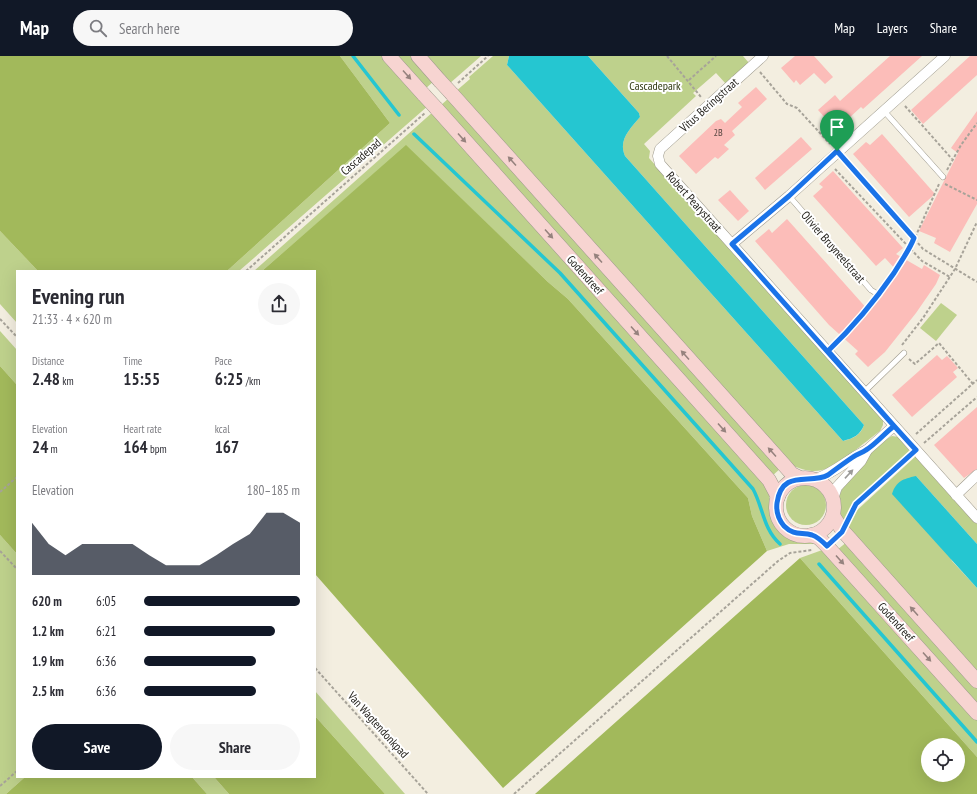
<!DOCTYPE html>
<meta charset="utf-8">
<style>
body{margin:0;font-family:"PT Sans Narrow",sans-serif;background:#f7f7f7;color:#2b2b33;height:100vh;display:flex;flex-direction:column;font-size:15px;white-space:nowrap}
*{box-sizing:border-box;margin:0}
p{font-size:13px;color:#7c7c81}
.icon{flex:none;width:22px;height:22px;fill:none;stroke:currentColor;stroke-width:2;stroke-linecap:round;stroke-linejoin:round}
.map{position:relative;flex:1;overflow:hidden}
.side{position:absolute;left:16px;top:214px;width:300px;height:508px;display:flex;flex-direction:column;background:#fff;border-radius:0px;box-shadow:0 4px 16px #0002}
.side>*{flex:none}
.tools{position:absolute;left:921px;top:682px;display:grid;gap:8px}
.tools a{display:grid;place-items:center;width:44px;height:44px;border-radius:50%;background:#fff;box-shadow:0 4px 16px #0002;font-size:20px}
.pin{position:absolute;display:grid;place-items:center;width:34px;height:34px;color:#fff;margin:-41px -17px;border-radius:50% 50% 50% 0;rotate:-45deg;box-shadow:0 0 4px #0007}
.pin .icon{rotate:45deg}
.round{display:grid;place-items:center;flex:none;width:42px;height:42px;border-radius:21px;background:#f7f7f7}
.overview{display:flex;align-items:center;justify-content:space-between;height:68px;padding:0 16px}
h1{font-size:22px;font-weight:700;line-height:30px}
.figures{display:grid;grid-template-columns:repeat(3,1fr);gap:6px;height:68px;padding:4px 16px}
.figures div{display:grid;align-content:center}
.figures b{font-size:17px;font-weight:700}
.figures small{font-size:11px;font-weight:400}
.figures p{font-size:11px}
.chart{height:112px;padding:8px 16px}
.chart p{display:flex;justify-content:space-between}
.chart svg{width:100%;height:72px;margin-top:4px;fill:#111827;opacity:.7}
.cta{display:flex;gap:8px;margin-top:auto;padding:8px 16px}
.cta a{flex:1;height:46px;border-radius:24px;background:#111827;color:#fff;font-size:16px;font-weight:700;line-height:46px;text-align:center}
.cta a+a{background:#f7f7f7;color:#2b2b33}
ul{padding:0 16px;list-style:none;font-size:13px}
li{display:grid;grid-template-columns:64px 48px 1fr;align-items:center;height:30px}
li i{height:10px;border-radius:5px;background:#111827}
header{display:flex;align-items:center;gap:24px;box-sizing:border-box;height:56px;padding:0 20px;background:#111827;color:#fff}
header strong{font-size:19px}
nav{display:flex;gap:22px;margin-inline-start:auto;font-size:14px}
.search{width:280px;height:36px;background:#f7f7f7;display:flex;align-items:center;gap:10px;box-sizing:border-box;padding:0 14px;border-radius:22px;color:#7c7c81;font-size:15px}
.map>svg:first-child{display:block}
.green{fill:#bed18c}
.forest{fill:#a2b95b;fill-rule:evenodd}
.water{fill:#25c6d1}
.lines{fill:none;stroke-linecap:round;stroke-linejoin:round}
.stream{stroke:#25c6d1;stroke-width:3.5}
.building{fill:#fcbdb9}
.lane-casing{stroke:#9e9a8d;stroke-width:6}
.street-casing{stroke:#9e9a8d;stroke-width:11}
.secondary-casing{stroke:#9e9a8d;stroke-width:15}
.path{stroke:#a7a399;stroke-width:2;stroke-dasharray:3 2;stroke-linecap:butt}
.lane{stroke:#fff;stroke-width:5}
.street{stroke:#fff;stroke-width:10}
.secondary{stroke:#f7d4d1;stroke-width:14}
.secondary-bridge-casing{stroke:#9e9a8d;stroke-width:15;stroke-linecap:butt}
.secondary-bridge{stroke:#f7d4d1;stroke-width:14}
.oneway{fill:#96827e}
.oneway2{fill:#9b9a98}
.route-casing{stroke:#fff;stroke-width:8}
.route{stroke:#1a73e8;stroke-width:5}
.labels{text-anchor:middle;stroke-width:4;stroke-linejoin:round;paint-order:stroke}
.number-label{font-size:10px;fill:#574641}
.park-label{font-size:12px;fill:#313a13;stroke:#fff}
.street-label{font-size:12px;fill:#201e19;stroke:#fff}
</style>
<header>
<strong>Map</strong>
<div class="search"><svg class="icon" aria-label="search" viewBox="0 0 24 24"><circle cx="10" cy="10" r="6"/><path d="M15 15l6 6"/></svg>Search here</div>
<nav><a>Map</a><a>Layers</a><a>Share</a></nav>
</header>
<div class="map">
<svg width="977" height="738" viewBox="0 0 977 738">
<rect width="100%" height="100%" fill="#f3eee0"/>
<!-- green -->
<g class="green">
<polygon points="340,0 384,0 429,49 239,215 227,215 390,67"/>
<polygon points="394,0 413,0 435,24 424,34"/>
<polygon points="424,0 481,0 449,28"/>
<path d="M493,0H509L507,9L843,385C854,382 860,380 864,369L625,100C618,84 630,73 640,61L639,57L588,0H743L749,7L726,28L716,17L693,37L696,40L644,88L650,95L649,102L883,364V369L880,375C866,385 837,411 822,414C812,417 801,413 791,409L455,36L470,23L469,21Z"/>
<polygon points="450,41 782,411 771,421 439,51"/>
<path d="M434,55L766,427C772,445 770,471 790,480C798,484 807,482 814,488H789L767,495L752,460L748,442L568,243L548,226L406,90L262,215H254Z"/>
<polygon points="0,175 38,215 17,215 17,267 0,248"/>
<polygon points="941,247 957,259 936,285 920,272"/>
<polygon points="0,275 17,294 17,329 0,310"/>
<path d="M892,380L899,381L910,396L855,445L844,465C824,435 865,404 885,384Z"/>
<polygon points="916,400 977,468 977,488 916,420 952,505 977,532 977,619 847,474 854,457"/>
<circle cx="806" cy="449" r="20"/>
<polygon points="0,479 17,498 17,721 25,721 6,738 0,738"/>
<polygon points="848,485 977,629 977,651 837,494"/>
<polygon points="825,493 977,661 977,701 800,502"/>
<polygon points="315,635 405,738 385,738 315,660"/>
<polygon points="192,721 214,721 229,738 207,738"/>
</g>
<!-- forest -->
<g class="forest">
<polygon points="0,0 340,0 390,67 227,215 38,215 0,175"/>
<polygon points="406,89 548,226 568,243 748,442 752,460 767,495 503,732 315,518 315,215 262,215"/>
<polygon points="0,310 17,329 17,498 0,479"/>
<path d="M800,502L977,701V738H535ZM928,689H958V719H928Z"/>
<polygon points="315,660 385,738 229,738 214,721 315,721"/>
<polygon points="25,721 192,721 207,738 6,738"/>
</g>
<!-- water -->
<g class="water">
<path d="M509,0H588L639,57L640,61C630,73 618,84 625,100L864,369C860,379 854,382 843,385L507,9Z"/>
<path d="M916,420L977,488V532L892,438C896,425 903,423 916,420Z"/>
</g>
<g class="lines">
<!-- stream -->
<g class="stream">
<polyline points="353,0 399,59"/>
<path d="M414,78L560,217L753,433C763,451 763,473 780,488"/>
<polyline points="819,508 977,686"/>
</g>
</g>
<!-- building -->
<g class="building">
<polygon points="795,0 814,0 833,21 825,28 814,17 800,29 796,24 794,27 781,12"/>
<polygon points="890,0 922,0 863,53 861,51 836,74 818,54 835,39 840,45"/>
<polygon points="970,0 977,0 977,19 923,68 911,54"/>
<polygon points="756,31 767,43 732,75 735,79 724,89 729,93 718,103 715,101 696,118 679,100 716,65 721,63 725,67 742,51 738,47"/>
<polygon points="977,55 977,148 950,196 934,187 936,182 919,175 958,97 951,92"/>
<polygon points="882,78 935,138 909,161 853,98 866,86 870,89"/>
<polygon points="801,81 812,93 765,134 755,122"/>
<polygon points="833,115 903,192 896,198 922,213 924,209 940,219 936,228 916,257 885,296 868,311 855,298 858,295 829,269 755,185 769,173 772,177 787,163 869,255 878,243 882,241 883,237 897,215 885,202 876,210 813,140 823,131 819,128"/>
<polygon points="730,134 749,155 738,165 718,144"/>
<polygon points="937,299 942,304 947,300 951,304 958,312 953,316 957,321 912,361 892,339"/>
<polygon points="977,351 977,413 964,422 934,389"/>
</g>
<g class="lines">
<defs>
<g id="lane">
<polyline points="884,55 943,121"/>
<polyline points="789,140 871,234 879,239"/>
<polyline points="864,336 904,297"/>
</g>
<g id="street">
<polyline points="763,0 660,93 658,100 660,108 977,462"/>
<polyline points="732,188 789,140 945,0"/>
<path d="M815,423C834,418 849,402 867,394"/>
<polyline points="956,439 977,419"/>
<polyline points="833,443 837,431 861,405 867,394 894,370"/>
</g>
<g id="secondary">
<polyline points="389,0 424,39"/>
<polyline points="418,0 440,25"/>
<polyline points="452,38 785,410 792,418 800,422"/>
<polyline points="436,52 769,424 778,441"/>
<circle cx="805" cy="451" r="29"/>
<polyline points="833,460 843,475 977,625"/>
<polyline points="811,479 819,482 827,490 977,657"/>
</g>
</defs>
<!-- lane casing -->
<use href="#lane" class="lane-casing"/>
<!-- street casing -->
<use href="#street" class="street-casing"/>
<!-- secondary casing -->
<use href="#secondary" class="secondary-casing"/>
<!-- path -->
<g class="path">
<polyline points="667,0 701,41"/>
<polyline points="760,16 787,48 797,52 830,88"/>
<polyline points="689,24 716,0"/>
<polyline points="458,27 488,0"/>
<polyline points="905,50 952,103"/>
<polyline points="846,104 923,193 977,226"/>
<polyline points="835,113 922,205 950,221"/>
<polyline points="947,114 961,89 977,67"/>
<polyline points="945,128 977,144"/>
<polyline points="246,215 425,57"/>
<polyline points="884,232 910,193 939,128"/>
<polyline points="0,263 17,281"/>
<polyline points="836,288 854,271 874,245"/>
<polyline points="902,289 923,262 955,213 977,166"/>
<polyline points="909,303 915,308 939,287 973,328"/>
<polyline points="916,378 977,324"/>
<polyline points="924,387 977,341"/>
<polyline points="0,436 17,421"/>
<polyline points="849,461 856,448 908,401"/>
<polyline points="0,495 17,513"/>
<polyline points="315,612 428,738"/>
<polyline points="0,730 17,715"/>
<polyline points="514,738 778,505 790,497 812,494"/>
</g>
<!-- lane -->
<use href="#lane" class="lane"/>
<!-- street -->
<use href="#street" class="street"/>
<!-- secondary -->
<use href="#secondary" class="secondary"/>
<defs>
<g id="secondary-bridge">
<polyline points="440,25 452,38"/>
<polyline points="424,39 436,52"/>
</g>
</defs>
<!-- secondary-bridge casing -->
<use href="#secondary-bridge" class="secondary-bridge-casing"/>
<!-- secondary-bridge -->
<use href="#secondary-bridge" class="secondary-bridge"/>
</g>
<!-- one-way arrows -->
<defs><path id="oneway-solid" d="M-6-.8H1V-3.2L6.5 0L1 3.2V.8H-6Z"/></defs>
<g class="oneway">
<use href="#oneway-solid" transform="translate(407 19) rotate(48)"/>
<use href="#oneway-solid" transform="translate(462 82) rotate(48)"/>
<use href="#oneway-solid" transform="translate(512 105) rotate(-132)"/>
<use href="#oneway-solid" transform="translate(549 178) rotate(48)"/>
<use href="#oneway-solid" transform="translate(598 202) rotate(-132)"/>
<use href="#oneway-solid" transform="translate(635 275) rotate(48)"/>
<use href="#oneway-solid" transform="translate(685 299) rotate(-132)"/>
<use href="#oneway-solid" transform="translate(722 372) rotate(48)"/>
<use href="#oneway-solid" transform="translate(772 396) rotate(-132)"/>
<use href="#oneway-solid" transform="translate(840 504) rotate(48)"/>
<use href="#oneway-solid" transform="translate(914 555) rotate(-132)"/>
<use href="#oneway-solid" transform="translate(927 601) rotate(48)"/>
</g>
<use class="oneway2" href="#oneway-solid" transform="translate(849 418) rotate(-47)"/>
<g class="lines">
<defs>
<path id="route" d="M837,95L914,182C909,195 901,205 894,217C874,246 853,271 828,295L894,370C885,377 876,388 866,394C862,397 857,398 853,401C844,407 836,413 828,419C810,429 782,412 777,447C776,455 779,464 784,470C794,480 801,476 812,479C818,481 823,486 827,490L842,476L856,448L916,394C854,326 793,257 732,188L789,140L837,95"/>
</defs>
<!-- route casing -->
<use href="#route" class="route-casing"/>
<!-- route -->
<use href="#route" class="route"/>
</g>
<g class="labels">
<!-- number labels -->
<g class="number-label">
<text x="718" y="80">2B</text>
</g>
<!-- park labels -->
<g class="park-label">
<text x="655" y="34">Cascadepark</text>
</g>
<!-- street labels -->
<g class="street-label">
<text transform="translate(709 49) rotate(-42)" y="4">Vitus Beringstraat</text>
<text transform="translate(361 101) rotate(-41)" y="4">Cascadepad</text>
<text transform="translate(694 146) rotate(48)" y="4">Robert Pearystraat</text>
<text transform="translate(833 191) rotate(49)" y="4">Olivier Bruyneelstraat</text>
<text transform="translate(585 219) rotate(48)" y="4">Godendreef</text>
<text transform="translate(896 566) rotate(48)" y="4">Godendreef</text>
<text transform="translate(378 669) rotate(48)" y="4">Van Wagtendonkpad</text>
</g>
</g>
</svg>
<div class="tools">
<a><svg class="icon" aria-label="locate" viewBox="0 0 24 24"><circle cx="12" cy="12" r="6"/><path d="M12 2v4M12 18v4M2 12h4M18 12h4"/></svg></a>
</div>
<div class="pin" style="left:837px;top:95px;background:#1e9e55"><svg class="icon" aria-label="arrive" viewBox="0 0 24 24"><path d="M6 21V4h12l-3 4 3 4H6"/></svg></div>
<section class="side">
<div class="overview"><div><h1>Evening run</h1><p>21:33 · 4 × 620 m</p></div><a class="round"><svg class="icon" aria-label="share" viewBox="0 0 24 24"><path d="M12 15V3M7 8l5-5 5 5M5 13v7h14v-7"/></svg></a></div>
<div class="figures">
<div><p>Distance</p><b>2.48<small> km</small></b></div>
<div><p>Time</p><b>15:55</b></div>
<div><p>Pace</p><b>6:25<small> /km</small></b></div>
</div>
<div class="figures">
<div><p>Elevation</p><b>24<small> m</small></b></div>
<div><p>Heart rate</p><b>164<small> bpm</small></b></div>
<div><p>kcal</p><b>167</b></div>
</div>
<div class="chart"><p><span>Elevation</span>180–185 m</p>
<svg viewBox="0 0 160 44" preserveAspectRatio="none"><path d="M0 44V12L10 25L20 32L30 25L40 25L50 25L60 25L70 32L80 38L90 38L100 38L110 32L120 25L130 19L140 6L150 6L160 12V44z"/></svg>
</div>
<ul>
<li><b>620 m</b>6:05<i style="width:100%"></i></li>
<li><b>1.2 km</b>6:21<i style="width:84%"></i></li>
<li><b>1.9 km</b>6:36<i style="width:72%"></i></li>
<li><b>2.5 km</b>6:36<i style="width:72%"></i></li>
</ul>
<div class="cta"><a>Save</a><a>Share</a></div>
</section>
</div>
